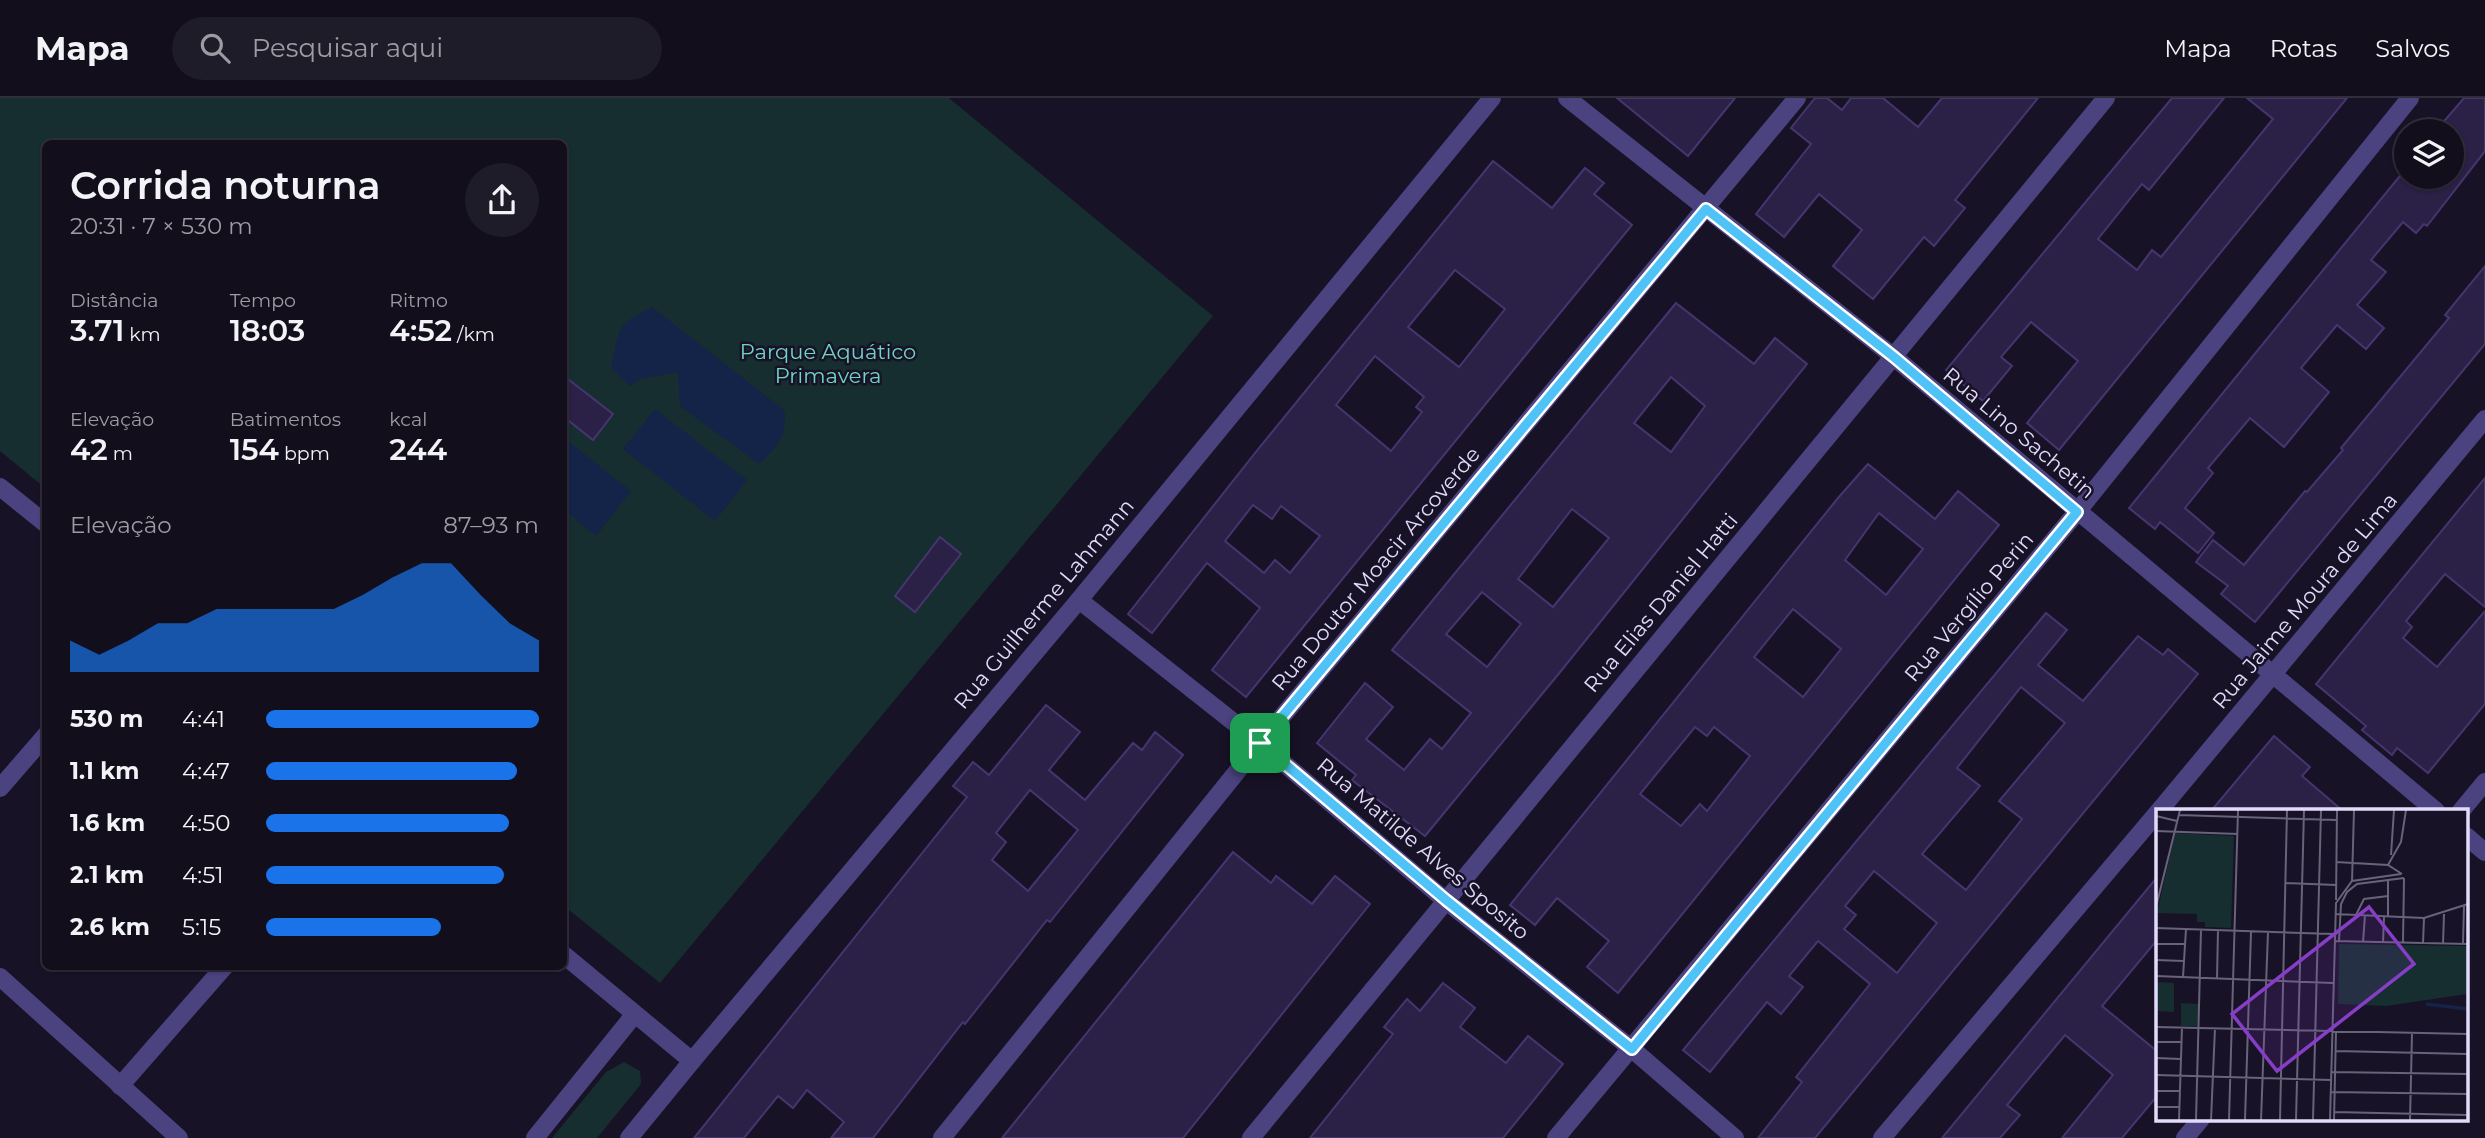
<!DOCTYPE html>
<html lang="pt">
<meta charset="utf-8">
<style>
body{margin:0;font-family:Montserrat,sans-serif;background:#1f1c29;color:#f1f3f6;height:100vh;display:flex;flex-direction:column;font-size:26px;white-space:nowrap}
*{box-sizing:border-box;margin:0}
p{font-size:23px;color:#9c9ca3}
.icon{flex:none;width:38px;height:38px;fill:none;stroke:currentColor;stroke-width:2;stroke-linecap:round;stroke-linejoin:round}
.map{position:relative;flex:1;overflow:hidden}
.drawer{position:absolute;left:42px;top:42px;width:525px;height:830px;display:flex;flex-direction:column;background:#120e1c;border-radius:10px;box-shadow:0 2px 5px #0004,0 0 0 2px #312e3b}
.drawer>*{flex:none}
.tools{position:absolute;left:2394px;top:21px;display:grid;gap:14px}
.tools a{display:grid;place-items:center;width:70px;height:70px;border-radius:50%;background:#120e1c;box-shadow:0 2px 5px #0004,0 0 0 2px #312e3b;font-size:35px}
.pin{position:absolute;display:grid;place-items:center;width:60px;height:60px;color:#fff;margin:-30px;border-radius:14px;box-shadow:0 4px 10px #0006}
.round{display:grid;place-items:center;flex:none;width:74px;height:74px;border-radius:37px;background:#1f1c29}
.summary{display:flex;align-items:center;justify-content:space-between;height:119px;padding:0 28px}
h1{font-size:38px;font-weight:600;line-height:52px}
.metrics{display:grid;grid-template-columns:repeat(3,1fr);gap:10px;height:119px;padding:7px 28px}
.metrics div{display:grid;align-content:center}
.metrics b{font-size:30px;font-weight:600}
.metrics small{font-size:19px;font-weight:400}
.metrics p{font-size:19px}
.chart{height:196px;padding:14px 28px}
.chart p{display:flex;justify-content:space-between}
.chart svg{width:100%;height:126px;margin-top:7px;fill:#1a73e8;opacity:.7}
ul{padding:0 28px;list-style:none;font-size:23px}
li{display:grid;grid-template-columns:112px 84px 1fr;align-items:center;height:52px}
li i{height:18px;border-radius:9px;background:#1a73e8}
header{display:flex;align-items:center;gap:42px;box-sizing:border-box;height:98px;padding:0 35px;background:#120e1c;border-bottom:2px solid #312e3b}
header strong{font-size:33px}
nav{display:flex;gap:38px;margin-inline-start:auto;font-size:24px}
.search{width:490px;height:63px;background:#1f1c29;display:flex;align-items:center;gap:18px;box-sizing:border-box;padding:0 24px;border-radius:38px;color:#9c9ca3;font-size:26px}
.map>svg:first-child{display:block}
.green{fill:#162e30}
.water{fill:#142348}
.building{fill:#2b2045;stroke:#46356f;stroke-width:2;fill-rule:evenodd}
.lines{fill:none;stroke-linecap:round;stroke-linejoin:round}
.minor{stroke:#4b4280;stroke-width:18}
.route-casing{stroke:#fff;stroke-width:14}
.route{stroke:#4fc3f7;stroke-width:9}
.labels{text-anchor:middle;stroke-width:5;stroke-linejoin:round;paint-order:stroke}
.park-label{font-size:21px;fill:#6ed5c5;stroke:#181226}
.street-label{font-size:21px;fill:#e2dbfb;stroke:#181226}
.inset-river{fill:none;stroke:#142348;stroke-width:3.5}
.inset-road{fill:none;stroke:#69627b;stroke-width:2}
.view{fill:#853ec5;fill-opacity:0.15;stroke:#853ec5;stroke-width:3.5}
.inset-edge{fill:none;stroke:#e2dbfb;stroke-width:3.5}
</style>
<header>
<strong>Mapa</strong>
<div class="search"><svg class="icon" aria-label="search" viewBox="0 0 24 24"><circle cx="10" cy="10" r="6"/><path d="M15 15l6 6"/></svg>Pesquisar aqui</div>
<nav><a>Mapa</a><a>Rotas</a><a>Salvos</a></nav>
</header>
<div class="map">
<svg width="2485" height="1040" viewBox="0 0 2485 1040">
<rect width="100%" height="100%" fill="#181226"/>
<!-- green -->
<g class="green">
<polygon points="0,0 949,0 1213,218 660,885 564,808 564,46 46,46 45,390 0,353"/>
<polygon points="624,964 640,973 641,986 597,1040 552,1040 606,974"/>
</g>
<!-- water -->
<g class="water">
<path d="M652,209L785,313C786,340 778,347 759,366L680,308L678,274L641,281L630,288L611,270C620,231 614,228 652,209Z"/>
<polygon points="655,311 747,382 715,423 623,351"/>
<polygon points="564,340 631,393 596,438 564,412"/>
</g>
<!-- building -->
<g class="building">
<polygon points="1617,0 1735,0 1688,58"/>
<polygon points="1815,0 1827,0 1842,12 1851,0 1883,0 1918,29 1942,0 2038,0 1955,102 1965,110 1934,148 1924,139 1873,201 1833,168 1862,132 1819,96 1784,139 1756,116 1811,46 1791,30"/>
<polygon points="2172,0 2224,0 2149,92 2142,86 2098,141 2137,172 2152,152 2161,159 2273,21 2247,0 2347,0 2059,352 2027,325 2078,263 2031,224 2001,259 2012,268 1983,303 1946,272"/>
<polygon points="2464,0 2485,0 2485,53 2427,128 2424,126 2416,135 2403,124 2371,162 2386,174 2357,207 2384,230 2366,251 2337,227 2301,270 2329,294 2284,349 2250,320 2208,370 2213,375 2185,410 2214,435 2198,455 2160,424 2155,431 2129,410 2399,79 2452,79 2452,33 2444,33 2439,29"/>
<path d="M1493,63L1552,110L1585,70L1604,85L1594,96L1632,127L1246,599L1212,572L1260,510L1207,465L1152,535L1128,516L1255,355ZM1455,172L1505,211L1459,269L1408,229ZM1375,258L1424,299L1416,309L1422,314L1391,353L1336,307ZM1253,407L1272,421L1281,408L1320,438L1290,475L1275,462L1264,475L1225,443Z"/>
<polygon points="2485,168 2485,246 2255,524 2221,496 2228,488 2196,464 2213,442 2244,467 2305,393 2307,394 2343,352 2341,350 2449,220 2445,217"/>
<path d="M1676,205L1754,266L1775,240L1807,266L1561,573L1425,738L1352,682L1356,677L1317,645L1365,585L1393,609L1366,641L1404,672L1430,641L1442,651L1471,615L1392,552ZM1671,279L1705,308L1671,354L1634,325ZM1572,411L1609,440L1553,509L1518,481ZM1482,494L1521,526L1487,569L1446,536Z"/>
<polygon points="564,278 613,316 593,342 564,319"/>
<path d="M1868,366L1935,421L1958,393L1999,427L1618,895L1587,869L1609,843L1557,800L1535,827L1510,807L1838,400ZM1879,415L1923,451L1886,497L1845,462ZM1793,511L1841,551L1803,599L1754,559ZM1695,629L1707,638L1714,629L1750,658L1707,713L1700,706L1681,728L1640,696Z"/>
<polygon points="2485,380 2485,509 2445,476 2406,523 2412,529 2403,540 2437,569 2485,513 2485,606 2428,675 2397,650 2392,657 2362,632 2366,628 2316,586"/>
<polygon points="940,439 961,456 915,514 895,498"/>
<path d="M2046,515L2067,532L2038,567L2083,603L2138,538L2163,557L2168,551L2198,576L1815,1040H1758L1802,984L1796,979L1870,886L1818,843L1789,878L1803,889L1781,916L1767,904L1710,974L1683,952ZM2021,589L2065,625L1999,703L2022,721L1966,792L1922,756L1980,688L1957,670ZM1874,773L1937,825L1897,875L1844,831L1856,817L1845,808Z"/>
<path d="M1046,607L1080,634L1049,672L1085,702L1133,645L1142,652L1155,634L1183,657L1050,824L1047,822L965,926L963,924L873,1040H831L844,1024L807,992L793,1010L778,998L744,1040H694L967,699L953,688L973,664L989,677ZM1030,692L1078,732L1028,793L992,762L1006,744L996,735Z"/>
<polygon points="2274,638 2310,669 2302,678 2343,713 2211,713"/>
<polygon points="1233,754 1271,785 1276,778 1312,806 1335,778 1370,806 1183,1040 1002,1040"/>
<polygon points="2158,778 2158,841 2102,908 2158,954 2158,997 2122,1040 2062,1040 2113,977 2065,937 2007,1007 2020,1017 2000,1040 1942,1040"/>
<polygon points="1443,885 1475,910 1460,929 1506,965 1528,938 1563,966 1503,1040 1310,1040 1393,936 1384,929 1407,901 1420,913"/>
</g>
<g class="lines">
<!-- minor -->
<g class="minor">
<polyline points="1567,0 1894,259 2436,713"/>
<polyline points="0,389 46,426"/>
<polyline points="1079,502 1260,645 1445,802 1632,951 1735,1040"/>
<polyline points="0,690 46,637"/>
<polyline points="2159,713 2485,321"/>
<polyline points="2461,713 2485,684"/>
<polyline points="2466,738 2485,754"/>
<polyline points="564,857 692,963"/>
<polyline points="0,879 179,1040"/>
<polyline points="120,988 225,868"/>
<polyline points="535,1040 634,917"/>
<polyline points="629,1040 692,963 1079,502 1492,0"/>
<polyline points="942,1040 1260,645 1797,0"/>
<polyline points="1251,1040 2106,0"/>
<polyline points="1556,1040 2077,414 2410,0"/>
<polyline points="1882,1040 2158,714"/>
<polyline points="2185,1040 2201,1021"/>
</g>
</g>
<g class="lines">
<defs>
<polygon id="route" points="1706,111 1894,259 2077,414 1632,951 1446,802 1260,645"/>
</defs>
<!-- route casing -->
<use href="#route" class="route-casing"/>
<!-- route -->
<use href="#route" class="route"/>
</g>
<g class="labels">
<!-- park labels -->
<g class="park-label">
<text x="828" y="261">Parque Aquático<tspan x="828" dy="24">Primavera</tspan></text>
</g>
<!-- street labels -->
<g class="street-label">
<text transform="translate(2019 335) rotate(40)" y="7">Rua Lino Sachetin</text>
<text transform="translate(1376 471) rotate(-50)" y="7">Rua Doutor Moacir Arcoverde</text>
<text transform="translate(2305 503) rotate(-50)" y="7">Rua Jaime Moura de Lima</text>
<text transform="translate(1661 505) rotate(-50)" y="7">Rua Elias Daniel Hatti</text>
<text transform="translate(1044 506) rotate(-50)" y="7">Rua Guilherme Lahmann</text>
<text transform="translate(1969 509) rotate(-50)" y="7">Rua Vergílio Perin</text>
<text transform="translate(1423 751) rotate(40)" y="7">Rua Matilde Alves Sposito</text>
</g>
</g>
<!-- overview -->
<g transform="translate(2156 711)">
<rect width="312" height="312" fill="#181226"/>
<path d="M19,24L78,27L75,119L49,118V113H41V105L1,104ZM183,135L311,137V185L230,197L182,195ZM0,173L18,174V203L0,202ZM25,194L43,195L41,217H25Z" fill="#162e30"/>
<path class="inset-river" d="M270,195L312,200"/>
<path class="inset-road" d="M23,6L181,11M0,7L21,12M0,22L82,25M235,46L238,1M180,53L232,56L246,65M232,56L245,33L250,1M196,73L198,1M130,74L180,76M180,91L181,1M0,98L24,1M179,105L268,109L312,95M200,106L208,90L232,87M232,108V70M0,119L178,125M178,132L312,135M183,132L185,95L191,83L201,75L248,69M207,133L209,106M227,134L228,108M247,134L248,69M267,134L268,109M307,134L308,97M0,135H29M287,135L288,105M0,151L28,152M0,167L177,174M27,168L30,120M61,170L62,121M0,218L312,225M0,233H26M180,242L312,245M0,249L25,250M175,263L312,265M0,266L175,271M0,282H24M174,283L312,285M0,298H23M178,303L312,306M23,311L26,218M40,311L45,121M55,311L59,219M73,311L82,1M89,311L95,123M105,311L112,123M124,311L131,1M140,311L148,1M157,311L165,1M174,311L180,94L196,72L245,65M178,311L180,222M254,311L256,224"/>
<path class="view" d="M213,98L258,155L121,262L76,205Z"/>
<rect width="312" height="312" class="inset-edge"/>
</g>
</svg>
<div class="tools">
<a><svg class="icon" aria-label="layers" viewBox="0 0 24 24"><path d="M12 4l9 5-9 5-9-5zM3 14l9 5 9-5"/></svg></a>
</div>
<div class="pin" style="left:1260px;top:645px;background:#1e9e55"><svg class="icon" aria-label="arrive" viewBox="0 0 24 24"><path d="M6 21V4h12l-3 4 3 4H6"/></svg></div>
<section class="drawer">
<div class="summary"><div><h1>Corrida noturna</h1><p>20:31 · 7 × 530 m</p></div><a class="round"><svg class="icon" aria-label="share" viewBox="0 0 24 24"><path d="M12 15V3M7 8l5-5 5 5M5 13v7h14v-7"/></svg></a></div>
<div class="metrics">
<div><p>Distância</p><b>3.71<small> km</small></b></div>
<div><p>Tempo</p><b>18:03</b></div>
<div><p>Ritmo</p><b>4:52<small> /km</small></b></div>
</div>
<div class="metrics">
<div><p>Elevação</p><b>42<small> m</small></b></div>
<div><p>Batimentos</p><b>154<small> bpm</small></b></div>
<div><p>kcal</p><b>244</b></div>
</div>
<div class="chart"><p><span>Elevação</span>87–93 m</p>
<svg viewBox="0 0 160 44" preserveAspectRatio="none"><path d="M0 44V33L10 38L20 33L30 27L40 27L50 22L60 22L70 22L80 22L90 22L100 17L110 11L120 6L130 6L140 17L150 27L160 33V44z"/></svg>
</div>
<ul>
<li><b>530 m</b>4:41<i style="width:100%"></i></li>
<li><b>1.1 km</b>4:47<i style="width:92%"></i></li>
<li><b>1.6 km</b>4:50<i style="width:89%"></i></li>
<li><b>2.1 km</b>4:51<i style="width:87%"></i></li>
<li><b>2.6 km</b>5:15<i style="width:64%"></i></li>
</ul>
</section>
</div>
